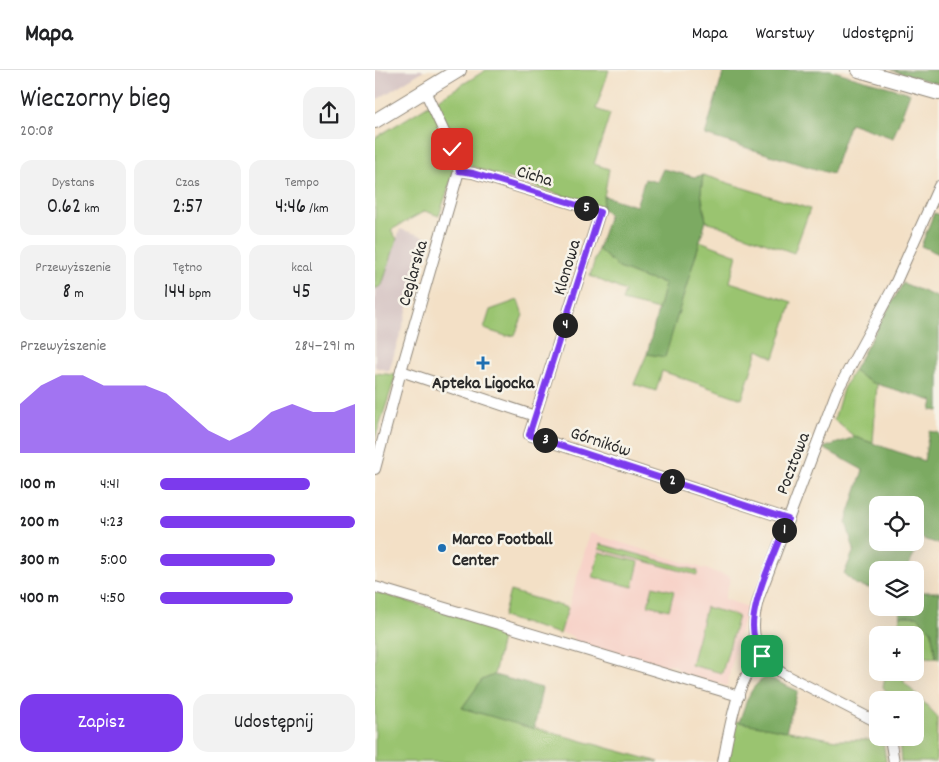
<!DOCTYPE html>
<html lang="pl">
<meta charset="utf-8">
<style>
body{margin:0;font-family:Dekko,sans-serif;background:#f2f2f2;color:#202124;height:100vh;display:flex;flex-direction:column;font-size:19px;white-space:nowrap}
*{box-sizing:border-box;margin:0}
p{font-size:16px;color:#757577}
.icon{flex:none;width:28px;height:28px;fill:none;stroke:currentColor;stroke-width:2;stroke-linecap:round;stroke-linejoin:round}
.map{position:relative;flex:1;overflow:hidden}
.drawer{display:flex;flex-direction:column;background:#fff;width:375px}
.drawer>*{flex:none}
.tools{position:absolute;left:494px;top:426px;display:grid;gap:10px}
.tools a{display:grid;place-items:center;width:55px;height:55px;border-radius:10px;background:#fff;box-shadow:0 5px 20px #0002;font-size:25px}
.pin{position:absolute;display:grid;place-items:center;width:42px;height:42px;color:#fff;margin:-21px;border-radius:10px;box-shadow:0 2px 8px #0006}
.km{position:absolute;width:25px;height:25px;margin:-12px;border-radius:50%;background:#222;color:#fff;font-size:14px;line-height:25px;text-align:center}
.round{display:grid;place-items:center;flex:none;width:52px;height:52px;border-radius:15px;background:#f2f2f2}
.head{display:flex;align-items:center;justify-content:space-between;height:85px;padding:0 20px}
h1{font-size:28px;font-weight:600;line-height:38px}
.figures{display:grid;grid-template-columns:repeat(3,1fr);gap:8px;height:85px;padding:5px 20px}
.figures div{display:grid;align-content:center;border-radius:12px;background:#f2f2f2;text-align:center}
.figures b{font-size:21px;font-weight:600}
.figures small{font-size:14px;font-weight:400}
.figures p{font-size:14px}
.chart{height:140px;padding:10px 20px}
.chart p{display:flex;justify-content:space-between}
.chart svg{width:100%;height:90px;margin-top:5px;fill:#7c3aed;opacity:.7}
.button{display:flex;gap:10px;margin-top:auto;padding:10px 20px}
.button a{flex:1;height:58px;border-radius:15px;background:#7c3aed;color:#fff;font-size:20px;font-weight:600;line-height:58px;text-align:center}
.button a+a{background:#f2f2f2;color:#202124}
ul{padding:0 20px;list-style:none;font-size:16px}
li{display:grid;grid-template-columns:80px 60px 1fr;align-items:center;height:38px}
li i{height:12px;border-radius:6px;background:#7c3aed}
header{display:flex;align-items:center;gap:30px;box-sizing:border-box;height:70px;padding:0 25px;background:#fff;border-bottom:1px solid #e0e0e0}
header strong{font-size:24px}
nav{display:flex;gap:28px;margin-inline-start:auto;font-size:18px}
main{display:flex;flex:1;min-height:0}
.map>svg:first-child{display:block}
.built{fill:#f7d1c7}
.industrial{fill:#d2bfc0}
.green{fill:#9ac470;stroke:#62784e}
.forest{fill:#7baa62;stroke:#536a46;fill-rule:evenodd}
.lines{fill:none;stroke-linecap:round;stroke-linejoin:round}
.minor-casing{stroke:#8f8678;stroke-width:12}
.tertiary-casing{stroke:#8f8678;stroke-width:16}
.minor{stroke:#fff;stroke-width:10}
.tertiary{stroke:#fff;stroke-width:14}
.route-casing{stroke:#fff;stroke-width:10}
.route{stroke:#7c3aed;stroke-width:6}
.poi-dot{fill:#1f6fb2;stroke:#f7f3e8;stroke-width:2}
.labels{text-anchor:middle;stroke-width:5;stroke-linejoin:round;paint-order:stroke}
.street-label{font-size:18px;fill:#2b2b2b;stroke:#f7f3e8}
.poi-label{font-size:18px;font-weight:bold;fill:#2b2b2b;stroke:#f7f3e8}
</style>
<header>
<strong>Mapa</strong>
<nav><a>Mapa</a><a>Warstwy</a><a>Udostępnij</a></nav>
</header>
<main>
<section class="drawer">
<div class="head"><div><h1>Wieczorny bieg</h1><p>20:08</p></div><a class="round"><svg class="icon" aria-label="share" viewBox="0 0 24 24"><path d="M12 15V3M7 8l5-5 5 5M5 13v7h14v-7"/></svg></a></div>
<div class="figures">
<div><p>Dystans</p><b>0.62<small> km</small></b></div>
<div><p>Czas</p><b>2:57</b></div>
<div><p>Tempo</p><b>4:46<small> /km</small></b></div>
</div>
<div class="figures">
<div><p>Przewyższenie</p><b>8<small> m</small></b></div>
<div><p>Tętno</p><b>144<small> bpm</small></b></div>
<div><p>kcal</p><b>45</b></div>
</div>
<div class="chart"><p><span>Przewyższenie</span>284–291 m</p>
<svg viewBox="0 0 160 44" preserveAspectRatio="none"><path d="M0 44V20L10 11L20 6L30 6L40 11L50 11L60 11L70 15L80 24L90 33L100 38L110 33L120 24L130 20L140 24L150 24L160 20V44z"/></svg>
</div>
<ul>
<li><b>100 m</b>4:41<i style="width:77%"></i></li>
<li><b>200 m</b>4:23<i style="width:100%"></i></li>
<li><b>300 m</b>5:00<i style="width:59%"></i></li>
<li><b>400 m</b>4:50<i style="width:68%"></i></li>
</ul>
<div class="button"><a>Zapisz</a><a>Udostępnij</a></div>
</section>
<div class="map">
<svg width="564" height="692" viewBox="0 0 564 692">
<rect width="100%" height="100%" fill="#f7f3e8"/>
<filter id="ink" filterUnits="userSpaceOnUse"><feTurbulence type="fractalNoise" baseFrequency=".02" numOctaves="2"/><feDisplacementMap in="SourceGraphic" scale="10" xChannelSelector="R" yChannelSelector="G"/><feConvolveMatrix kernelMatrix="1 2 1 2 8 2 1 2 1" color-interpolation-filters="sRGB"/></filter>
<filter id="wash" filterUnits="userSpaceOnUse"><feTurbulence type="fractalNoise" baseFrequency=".0096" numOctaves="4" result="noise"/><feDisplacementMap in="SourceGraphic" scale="20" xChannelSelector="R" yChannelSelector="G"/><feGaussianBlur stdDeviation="1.12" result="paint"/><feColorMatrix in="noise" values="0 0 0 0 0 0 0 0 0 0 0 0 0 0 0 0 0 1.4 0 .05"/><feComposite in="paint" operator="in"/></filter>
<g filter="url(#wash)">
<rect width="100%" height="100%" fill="#f3e0c6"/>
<!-- built -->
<polygon class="built" points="215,463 356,507 349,529 373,537 363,566 352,616 305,603 301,596 294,594 285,600 203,575 197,566 186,563"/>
<!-- industrial -->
<g class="industrial">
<polygon points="0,0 49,0 0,31"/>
<polygon points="25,159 54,168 14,301 0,297 0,220 7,215"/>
</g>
<!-- green -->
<g class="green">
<polygon points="111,0 234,0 221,39 235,44 219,94 234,99 227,138 89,94 78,104 64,146 50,141 16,160 22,169 7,215 0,219 0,68"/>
<polygon points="328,105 435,139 419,183 331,151 326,122"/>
<polygon points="325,171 362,185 355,212 417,232 399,288 383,280 367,329 287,301 281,321 259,314 272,284 290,286"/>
<polygon points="223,179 244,198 269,208 291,213 284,240 247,231 250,221 215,206"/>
<polygon points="143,230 148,245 140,265 131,266 109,259 115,240"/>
<polygon points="478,301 502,314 498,373 480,367 459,350 468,319"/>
<polygon points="0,303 21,305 0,369"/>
<polygon points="225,474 323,501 322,505 224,479"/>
<polygon points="224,482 264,492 258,517 218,507"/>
<polygon points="278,516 299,521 294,540 273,535"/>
<polygon points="135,521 193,538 185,564 128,547"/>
<polygon points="0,522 129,559 119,605 107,610 87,638 284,692 0,692"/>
<polygon points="331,537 363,546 347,603 316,595"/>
<polygon points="525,546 542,546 556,560 561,588 540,586 540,565 524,565"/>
<polygon points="511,603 528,603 529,612 562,646 561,692 526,692 524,668 540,668 540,630 519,630 508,617"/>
<polygon points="361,651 461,670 508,670 511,692 353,692"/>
</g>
<!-- forest -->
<g class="forest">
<polygon points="349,0 455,0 535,23 518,68 475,53 457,104 330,65"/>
<polygon points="516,0 564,0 564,14"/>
<polygon points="288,99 320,107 328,105 326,122 331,151 290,287 272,284 290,213 269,208 244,198 223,179 234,145 227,138 229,126 261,136 270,109 282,112"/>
<polygon points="559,143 564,145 564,184 546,176"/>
<polygon points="528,213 564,228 564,341 556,340 558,331 495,312 478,301"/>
<path d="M554,361L564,363V474L546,468L532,500H502V520L482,515L469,504L479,480L471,452L488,400L448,378L480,367L549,391ZM502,435H540V472H502Z"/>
<polygon points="540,522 564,522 564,589 561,588 556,560 542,546 525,546 524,538 540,538"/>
<polygon points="119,605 167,618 159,659 87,638 107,610"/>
<path d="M392,607L423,621L411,661L364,652C371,634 374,615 392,607Z"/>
</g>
</g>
<g filter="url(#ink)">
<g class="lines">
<defs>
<g id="minor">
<polyline points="84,101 98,103 225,142 160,346"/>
<polyline points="26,301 160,346 154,365 413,449"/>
<polyline points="0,399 26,301 84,101 77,79 50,21"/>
<polyline points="0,517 364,626"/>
<path d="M502,652L407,603C377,582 374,561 384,527L461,323L520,214L564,116"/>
<polyline points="515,668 519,692"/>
<path d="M348,692C354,663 362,604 387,586"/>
</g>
<g id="tertiary">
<polyline points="484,0 564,23"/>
<polyline points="0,51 84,0"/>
</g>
</defs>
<!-- minor casing -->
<use href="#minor" class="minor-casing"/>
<!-- tertiary casing -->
<use href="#tertiary" class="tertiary-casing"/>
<!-- minor -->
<use href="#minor" class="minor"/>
<!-- tertiary -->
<use href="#tertiary" class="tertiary"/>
</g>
</g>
<g class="lines" filter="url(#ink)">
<defs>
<path id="route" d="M77,79L84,101L98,103L225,142L154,365L413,449C402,477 378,528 378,556C378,567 382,577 387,586"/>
</defs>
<!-- route casing -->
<use href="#route" class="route-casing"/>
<!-- route -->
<use href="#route" class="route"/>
</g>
<!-- markers -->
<g class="poi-dot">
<path d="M105.5 285.5h5v5h5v5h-5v5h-5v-5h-5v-5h5z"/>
<circle cx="67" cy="478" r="5"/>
</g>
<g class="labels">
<!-- street labels -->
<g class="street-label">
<text transform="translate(160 105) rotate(17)" y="6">Cicha</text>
<text transform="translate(191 197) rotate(-73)" y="6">Klonowa</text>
<text transform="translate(37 203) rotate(-74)" y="6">Ceglarska</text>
<text transform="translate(226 371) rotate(18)" y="6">Górników</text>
<text transform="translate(417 393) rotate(-69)" y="6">Pocztowa</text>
</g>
<!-- poi labels -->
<g class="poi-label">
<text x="108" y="318">Apteka Ligocka</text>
<text x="77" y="474" text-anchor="start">Marco Football<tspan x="77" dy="21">Center</tspan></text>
</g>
</g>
</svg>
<div class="tools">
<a><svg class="icon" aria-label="locate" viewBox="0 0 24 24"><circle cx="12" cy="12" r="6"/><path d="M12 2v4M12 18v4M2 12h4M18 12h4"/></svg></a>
<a><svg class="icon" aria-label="layers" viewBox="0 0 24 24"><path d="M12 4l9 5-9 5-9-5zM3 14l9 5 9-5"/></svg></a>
<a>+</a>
<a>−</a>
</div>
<div class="pin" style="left:387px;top:586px;background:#1e9e55"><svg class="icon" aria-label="arrive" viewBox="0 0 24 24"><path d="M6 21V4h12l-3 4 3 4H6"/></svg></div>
<div class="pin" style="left:77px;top:79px;background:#d93025"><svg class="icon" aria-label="check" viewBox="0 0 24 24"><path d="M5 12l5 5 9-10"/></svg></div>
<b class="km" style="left:409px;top:460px">1</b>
<b class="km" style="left:297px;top:411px">2</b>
<b class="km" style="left:170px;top:370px">3</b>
<b class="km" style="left:190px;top:255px">4</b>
<b class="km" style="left:211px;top:138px">5</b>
</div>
</main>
